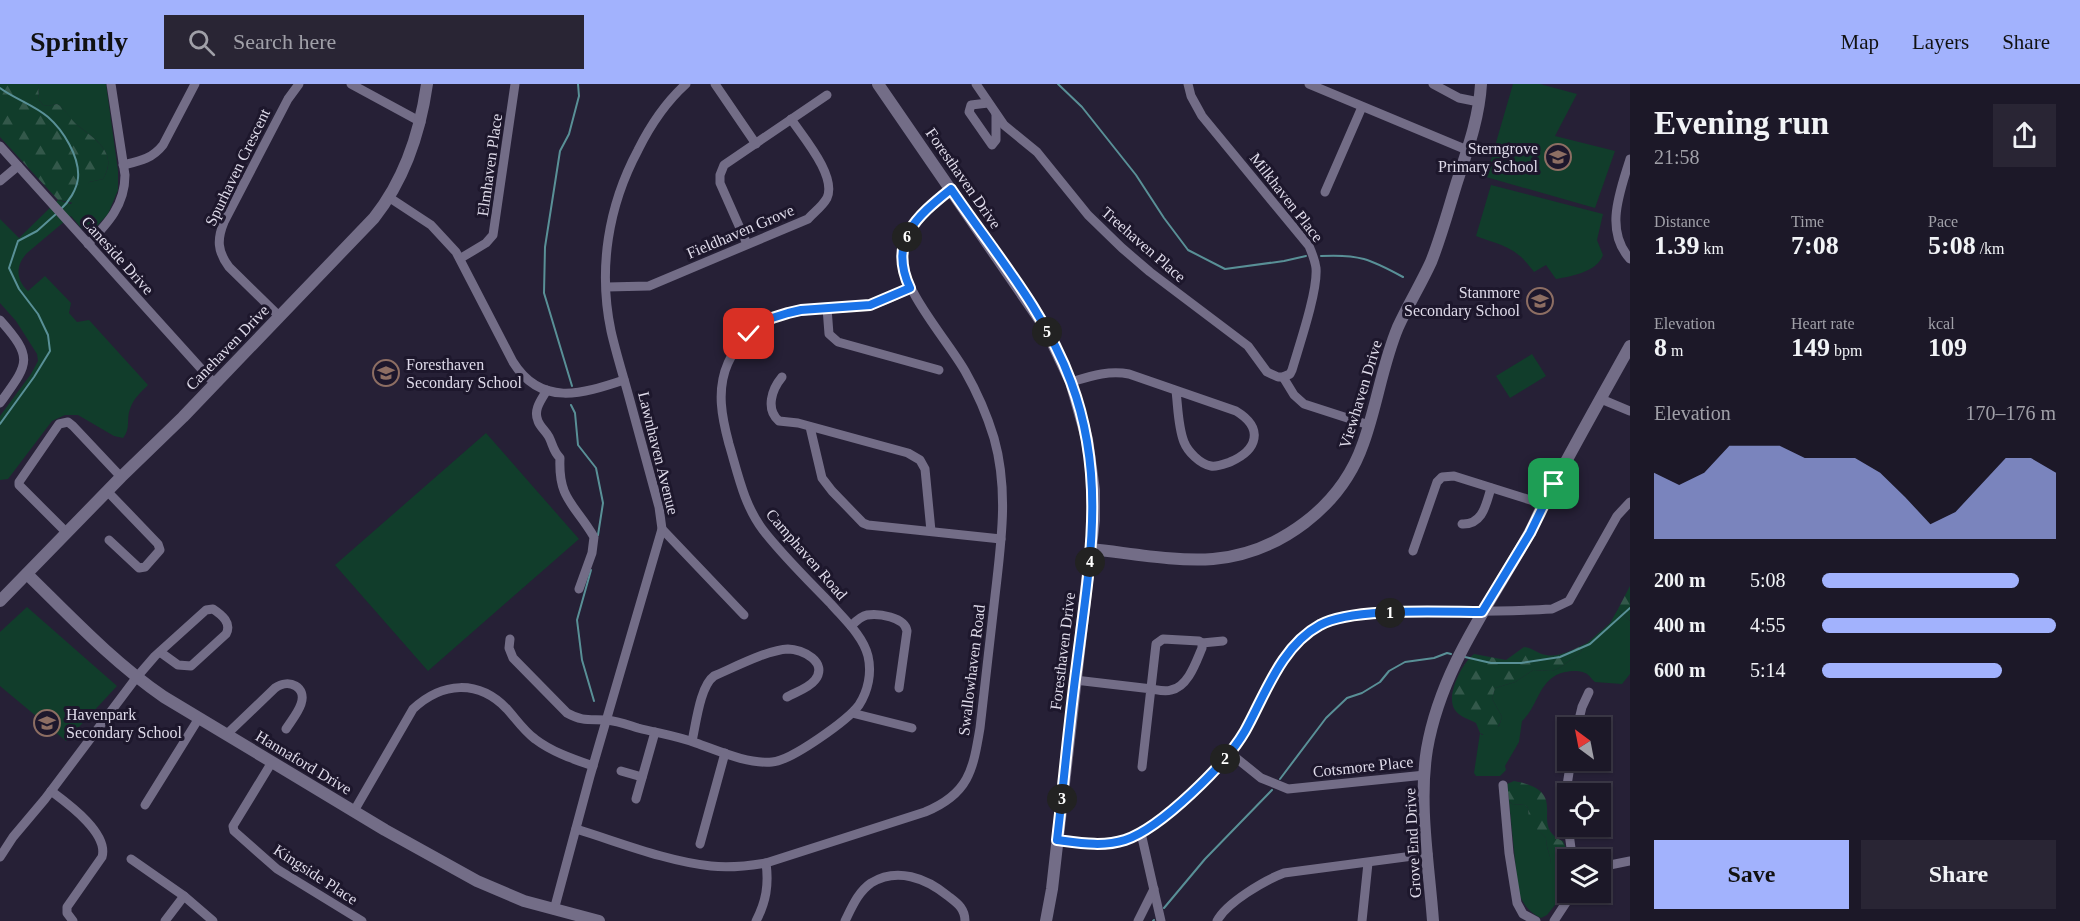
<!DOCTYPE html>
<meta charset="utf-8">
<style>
body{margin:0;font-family:"Times New Roman",serif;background:#292534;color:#f1f3f6;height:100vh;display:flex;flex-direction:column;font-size:22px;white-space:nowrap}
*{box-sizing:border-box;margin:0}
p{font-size:20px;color:#a0a0a8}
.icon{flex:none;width:33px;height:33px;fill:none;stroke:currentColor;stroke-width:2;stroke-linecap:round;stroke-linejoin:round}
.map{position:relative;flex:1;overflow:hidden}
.panel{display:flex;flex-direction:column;background:#1c1828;width:450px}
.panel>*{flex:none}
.needle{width:39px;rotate:328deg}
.tools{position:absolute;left:1557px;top:633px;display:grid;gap:12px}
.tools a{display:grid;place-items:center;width:54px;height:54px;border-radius:0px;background:#1c1828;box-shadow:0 2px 4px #0004,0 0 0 2px #3a3745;font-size:30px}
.pin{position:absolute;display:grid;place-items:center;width:51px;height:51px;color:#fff;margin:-26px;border-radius:12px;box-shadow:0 3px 9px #0006}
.km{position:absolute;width:30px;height:30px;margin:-15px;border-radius:50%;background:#222;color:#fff;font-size:16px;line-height:30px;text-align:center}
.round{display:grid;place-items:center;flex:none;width:63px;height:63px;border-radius:0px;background:#292534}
.overview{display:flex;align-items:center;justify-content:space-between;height:102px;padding:0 24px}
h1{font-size:33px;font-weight:700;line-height:45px}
.metrics{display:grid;grid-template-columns:repeat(3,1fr);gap:9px;height:102px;padding:6px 24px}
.metrics div{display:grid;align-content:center}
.metrics b{font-size:26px;font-weight:700}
.metrics small{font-size:16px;font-weight:400}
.metrics p{font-size:16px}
.chart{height:168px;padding:12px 24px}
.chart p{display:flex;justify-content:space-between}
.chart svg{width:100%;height:108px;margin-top:6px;fill:#a2b2fd;opacity:.7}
.primary-button{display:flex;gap:12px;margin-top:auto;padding:12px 24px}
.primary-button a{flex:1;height:69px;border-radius:0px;background:#a2b2fd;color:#111;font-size:24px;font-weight:700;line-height:69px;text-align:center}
.primary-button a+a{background:#292534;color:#f1f3f6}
ul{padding:0 24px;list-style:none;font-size:20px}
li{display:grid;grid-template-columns:96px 72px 1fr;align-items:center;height:45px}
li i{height:15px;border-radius:8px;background:#a2b2fd}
header{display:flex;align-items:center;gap:36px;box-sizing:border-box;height:84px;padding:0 30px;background:#a2b2fd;color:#111}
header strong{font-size:28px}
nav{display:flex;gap:33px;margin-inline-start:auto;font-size:21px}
.search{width:420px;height:54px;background:#292534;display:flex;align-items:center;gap:15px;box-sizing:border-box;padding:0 21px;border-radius:0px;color:#a0a0a8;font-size:22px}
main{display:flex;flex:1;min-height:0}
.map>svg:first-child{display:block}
.grass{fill:#113d2b}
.forest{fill:url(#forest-firs)}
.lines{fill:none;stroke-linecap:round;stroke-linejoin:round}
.stream{stroke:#599097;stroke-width:2}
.street{stroke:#736d87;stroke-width:9}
.secondary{stroke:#736d87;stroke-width:12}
.route-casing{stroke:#fff;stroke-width:12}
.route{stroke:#1a73e8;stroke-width:8}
.labels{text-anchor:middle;stroke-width:6;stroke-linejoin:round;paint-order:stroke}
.poi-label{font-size:16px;fill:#dfdbea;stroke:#1d172c;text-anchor:end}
.street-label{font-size:16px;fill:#dfdbea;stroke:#1d172c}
</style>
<header>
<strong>Sprintly</strong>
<div class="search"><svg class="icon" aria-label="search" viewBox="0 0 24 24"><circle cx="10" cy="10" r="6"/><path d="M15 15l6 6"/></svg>Search here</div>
<nav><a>Map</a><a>Layers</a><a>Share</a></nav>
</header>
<main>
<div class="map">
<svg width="1630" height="837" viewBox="0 0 1630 837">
<defs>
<pattern id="forest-firs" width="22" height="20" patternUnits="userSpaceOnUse" patternTransform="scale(1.5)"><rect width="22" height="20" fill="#113d2b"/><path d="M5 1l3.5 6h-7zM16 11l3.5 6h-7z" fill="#33584a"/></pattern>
</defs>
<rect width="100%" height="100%" fill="#262036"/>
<!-- grass -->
<g class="grass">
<path d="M38,0H106L118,87V106L108,130L97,142L87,146L82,145L71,132L27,169C16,181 15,195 28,207L45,192L71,219L69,229L77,238L89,236L148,301C141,308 133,315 130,325C126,335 131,345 123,354L114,352L78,331H65L52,337L8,395L0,396V332L31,290L38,277L37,270L16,237L0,219V135L19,154L58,116L71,120L89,98L103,95C119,69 95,55 77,41C69,35 66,25 57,20L48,22L43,21L39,16Z"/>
<polygon points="1513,0 1540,0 1577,10 1555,52 1615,67 1595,124 1486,93"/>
<path d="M1491,101L1603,130L1597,156L1603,171C1597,188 1572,192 1556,195L1546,181L1534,188C1515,162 1505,163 1476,152Z"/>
<polygon points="1532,270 1546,292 1510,314 1496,292"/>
<polygon points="486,349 579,455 428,587 335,481"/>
<polygon points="27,523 117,602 66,657 0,602 0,548"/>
<path d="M1618,525L1630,537V590L1622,600L1595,598C1591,595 1589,590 1585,589C1579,586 1571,587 1565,588C1538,594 1539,622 1522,637L1519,658L1505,682L1506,686L1500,692H1476L1474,689L1480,649L1482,651L1499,642L1502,633L1492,615L1495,604L1515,598L1533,586L1552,587L1559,584L1579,570L1587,559L1610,539Z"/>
<path d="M1509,717L1512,720L1525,721L1528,724L1530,738L1546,754C1546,764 1551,771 1551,780L1563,786L1567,782V806L1547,831L1541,834C1528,828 1522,819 1518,806Z"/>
</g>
<!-- forest -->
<g class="forest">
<path d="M0,0H38L39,16L43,21L48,22L57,20C66,25 70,35 77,41C95,55 119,69 103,95L89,98L84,112L74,119L58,116L0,53Z"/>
<polygon points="1630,502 1630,537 1618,525"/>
<path d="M1587,559L1579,570L1559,584L1552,587L1533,586L1515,598L1495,604L1492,615L1502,633C1499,643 1496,647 1487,652L1480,649L1476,639C1469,635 1460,633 1455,626C1445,612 1462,579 1474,570L1506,576L1524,563C1533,564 1538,570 1546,571C1559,574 1576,564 1587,559Z"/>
<path d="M1514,697C1574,708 1526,741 1563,757L1570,775L1568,776L1567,782L1559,786L1551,781C1551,771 1546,764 1546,754L1529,738L1528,724L1525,721L1512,720L1509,717L1507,700Z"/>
</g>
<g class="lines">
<!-- stream -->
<g class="stream">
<polyline points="1058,0 1082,23 1136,91 1164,134 1188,166 1225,185 1284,177 1306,172"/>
<path d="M0,4C15,15 34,21 48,33C63,46 80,73 78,94C77,105 69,118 60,126"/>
<path d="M1321,172C1359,170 1370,175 1403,193"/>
<polyline points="572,302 544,209 545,163 560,67 569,50 579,12 578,0"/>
<polyline points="571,321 575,329 578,361 596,384 603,419 598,451"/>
<polyline points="0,340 34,293 50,267 48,251 38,230 19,205 9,184 18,157 37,147 56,130"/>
<polyline points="591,486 577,536 582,576 594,617"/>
<polyline points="1465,573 1491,579 1521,579 1560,573 1590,560 1630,524"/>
<polyline points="1280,695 1326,634 1347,614 1362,609 1380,598 1389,587 1405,578 1434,574 1447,569 1451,570"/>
<polyline points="1164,824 1205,775 1272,706"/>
<polyline points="1153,837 1154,836"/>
</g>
<!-- street -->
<g class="street">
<polyline points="351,0 421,38"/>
<polyline points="715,0 756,60"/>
<path d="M976,0L1004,41L1037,68L1088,131L1122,164L1150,188L1248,262L1267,288L1278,293H1283L1290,290L1292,286C1299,262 1318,207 1316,184C1315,176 1312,169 1309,162L1202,32L1191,12L1188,0"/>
<polyline points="1309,0 1467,66"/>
<polyline points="1433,0 1459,14 1479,18"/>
<polyline points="988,19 971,21 969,28 992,61 996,56 996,30"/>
<polyline points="0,62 214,299"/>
<path d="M1630,75C1620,108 1604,146 1630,175"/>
<path d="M123,81C140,77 152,75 163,61L195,0"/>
<polyline points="0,97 18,82"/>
<polyline points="1325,108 1362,23"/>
<path d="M390,114L431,141L456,168L513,278C541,323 582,310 624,296"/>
<path d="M88,160C108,139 125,121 125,91L111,0"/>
<polyline points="747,160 720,99 720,91 724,81 827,11"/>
<polyline points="461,174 486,159 493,151 515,0"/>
<path d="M607,203L649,202L808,135C814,128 822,123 827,114C837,92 803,53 791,35"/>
<polyline points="827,224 829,250 838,258 939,286"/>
<path d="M279,232L229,183C217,167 217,155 224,138L288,15L299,0"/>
<path d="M0,236C35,275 28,280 0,319"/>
<path d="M782,293C772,305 765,325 779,337L798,339L908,369L920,376L925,385L931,447"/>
<polyline points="1283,293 1294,311 1304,320 1369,341"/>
<path d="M1071,298C1091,292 1109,286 1129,290L1236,327C1264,344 1258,366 1230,378C1224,380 1217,383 1211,382C1200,380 1188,368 1184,358C1178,343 1178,323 1176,307"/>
<path d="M547,306C541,316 533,326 538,337C540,343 546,347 549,353C553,361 553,367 560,374C558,416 575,420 594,453L592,469L579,505"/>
<polyline points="1601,315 1630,327"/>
<polyline points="810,343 822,394 832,407 863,439 868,441 1001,455"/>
<polyline points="108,408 158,460 160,466 145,483 139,484 109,456"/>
<path d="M1462,440C1483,441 1486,420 1491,404"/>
<polyline points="662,445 744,531"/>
<polyline points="67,449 19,401 19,398 59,340 68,338 73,342 121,393"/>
<polyline points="1413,467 1437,398 1442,393 1454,392 1543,420"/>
<path d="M851,542C855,538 861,532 867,531C878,529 905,533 907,547L899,604"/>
<path d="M510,555L509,564L513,574L567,629C583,638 590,635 607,636C617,637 628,641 638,644C657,649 677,652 696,659C719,667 747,680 772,678C791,677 848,636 859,621C868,607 872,589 868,572C863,552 845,536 831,520C808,496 783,472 763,446C744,421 738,390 729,360C722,334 716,306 728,279C759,214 811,231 868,221C883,219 897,211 910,204"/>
<polyline points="1202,559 1223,557"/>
<path d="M1075,596L1152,605C1158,606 1165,608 1171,606C1188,603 1196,578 1202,564V559L1199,557L1163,555L1156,560L1142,683"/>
<polyline points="852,629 912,644"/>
<polyline points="1577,644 1582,623 1589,608"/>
<path d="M226,651L275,604C289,594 307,603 301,620C298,629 291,637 286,645"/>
<path d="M692,657C696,640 700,602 714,592C733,584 767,566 788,565C802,565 829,578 815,596C809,604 796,608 787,613"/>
<polyline points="1230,669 1261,694 1288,705 1425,691"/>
<polyline points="272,678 233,742 234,747 277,785 362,837"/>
<polyline points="621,687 642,693"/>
<polyline points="1503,701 1509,769 1517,819 1523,830 1536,837"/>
<path d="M51,707C67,719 109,749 102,773L67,823V829L73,837"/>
<polyline points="636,715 655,648"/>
<polyline points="145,721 199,634"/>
<path d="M354,727L413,625C442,598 478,595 507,625C516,635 524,647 535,655C552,668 573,675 593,682"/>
<polyline points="1568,739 1565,714 1571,676"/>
<polyline points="1568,742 1571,764 1576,776"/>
<path d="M576,745C619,758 665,777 711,782C729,784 748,782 766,779L925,728C969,710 973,686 980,644C985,600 990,556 995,512C1001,459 1009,407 994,354C987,331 977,308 965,287C948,257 902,206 902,173C903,141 929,123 951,105"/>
<polyline points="1141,749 1161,837"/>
<path d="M1057,756C1080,759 1103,763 1125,756C1161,743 1226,680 1245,646C1265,610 1282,561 1321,540C1343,528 1372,530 1397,529C1449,527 1500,528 1552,525L1569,517L1617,432L1630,418"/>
<polyline points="700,760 725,669"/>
<path d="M0,773L13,753L45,715L136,594L155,572L206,526L213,525C222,531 232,539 226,550L191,582L178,581L160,568"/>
<polyline points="131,775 184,812 213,837"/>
<polyline points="1600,783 1630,777"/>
<path d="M554,826L590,692L662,445L659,423C649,386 639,350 629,313C623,291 616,269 611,247C598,185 608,122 638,66C650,42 666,18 686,0"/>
<polyline points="165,837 184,812"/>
<path d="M756,837C766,818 769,801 766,779"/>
<path d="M845,837C852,823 858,808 871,799C897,783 926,794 948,812C957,819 965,824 965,837"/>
<polyline points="1138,837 1154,805"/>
<path d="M1217,837C1226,819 1265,796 1284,789L1428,770"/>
<polyline points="1362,837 1368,779"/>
<polyline points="1554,837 1573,808"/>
</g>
<!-- secondary -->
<g class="secondary">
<polyline points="878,0 1045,243 1071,298 1087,355 1094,406 1094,436 1052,805 1046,837"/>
<path d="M1091,465C1129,469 1176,478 1213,475C1279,469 1341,423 1363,360C1377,322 1382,281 1398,243C1408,221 1421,200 1431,178C1441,153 1448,127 1456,101C1467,67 1479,35 1481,0"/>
<path d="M27,490C71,533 113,578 164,613L385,746L477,797L524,817L599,837"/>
<path d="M0,517L121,393L183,333L374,134C405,95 420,49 427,0"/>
<path d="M1433,837C1429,781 1418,721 1427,665C1441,584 1490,520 1529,450C1535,439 1539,428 1545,417C1572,365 1601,314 1630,262"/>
</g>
</g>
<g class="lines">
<defs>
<path id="route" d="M749,250L772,234L788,229L801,226L870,221L910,204C888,157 916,133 951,105C993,167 1045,227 1071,298C1107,394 1089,482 1077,580C1069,638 1064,697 1057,756C1080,759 1103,763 1125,756C1161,744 1226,680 1245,647C1265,611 1281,562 1320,541C1351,523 1444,528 1482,528L1530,449L1554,400"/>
</defs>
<!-- route casing -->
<use href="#route" class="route-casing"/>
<!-- route -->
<use href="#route" class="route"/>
</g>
<!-- icons -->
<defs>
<symbol id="school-ring" viewBox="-11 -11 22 22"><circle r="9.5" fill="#1d172c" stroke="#8d6e63" stroke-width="1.5"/><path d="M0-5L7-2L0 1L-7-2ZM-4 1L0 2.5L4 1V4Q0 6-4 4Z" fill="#8d6e63"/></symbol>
</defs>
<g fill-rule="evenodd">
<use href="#school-ring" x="1543" y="58" width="30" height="30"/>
<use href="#school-ring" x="1525" y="202" width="30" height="30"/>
<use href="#school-ring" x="371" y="274" width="30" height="30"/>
<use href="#school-ring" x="32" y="624" width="30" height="30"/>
</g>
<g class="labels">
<!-- poi labels -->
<g class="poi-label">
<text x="1538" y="70">Sterngrove<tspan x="1538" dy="18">Primary School</tspan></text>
<text x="1520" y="214">Stanmore<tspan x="1520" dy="18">Secondary School</tspan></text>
<text x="406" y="286" text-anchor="start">Foresthaven<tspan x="406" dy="18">Secondary School</tspan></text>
<text x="66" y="636" text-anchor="start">Havenpark<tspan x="66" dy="18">Secondary School</tspan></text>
</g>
<!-- street labels -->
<g class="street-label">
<text transform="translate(489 81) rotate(-82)" y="6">Elmhaven Place</text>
<text transform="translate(237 83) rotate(-64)" y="6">Spurhaven Crescent</text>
<text transform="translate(964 94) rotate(55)" y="6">Foresthaven Drive</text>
<text transform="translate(1287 113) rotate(52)" y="6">Milkhaven Place</text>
<text transform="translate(740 147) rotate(-23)" y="6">Fieldhaven Grove</text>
<text transform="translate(1144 160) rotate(41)" y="6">Treehaven Place</text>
<text transform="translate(118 171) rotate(48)" y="6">Caneside Drive</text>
<text transform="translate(227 263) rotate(-46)" y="6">Canehaven Drive</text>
<text transform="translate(1360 310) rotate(-73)" y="6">Viewhaven Drive</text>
<text transform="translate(659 369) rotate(76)" y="6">Lawnhaven Avenue</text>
<text transform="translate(807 470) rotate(49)" y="6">Camphaven Road</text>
<text transform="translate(1062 567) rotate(-83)" y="6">Foresthaven Drive</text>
<text transform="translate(971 586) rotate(-83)" y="6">Swallowhaven Road</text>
<text transform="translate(304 678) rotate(31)" y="6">Hannaford Drive</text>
<text transform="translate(1363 682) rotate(-6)" y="6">Cotsmore Place</text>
<text transform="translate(1412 759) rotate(-93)" y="6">Grove End Drive</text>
<text transform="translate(316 790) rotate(33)" y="6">Kingside Place</text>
</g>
</g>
</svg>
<div class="tools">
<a><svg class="needle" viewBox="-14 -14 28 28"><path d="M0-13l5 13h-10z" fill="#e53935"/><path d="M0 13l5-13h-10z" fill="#a0a0a8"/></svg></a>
<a><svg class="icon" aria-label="locate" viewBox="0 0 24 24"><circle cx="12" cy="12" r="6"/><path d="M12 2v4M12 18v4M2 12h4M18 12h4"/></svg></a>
<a><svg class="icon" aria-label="layers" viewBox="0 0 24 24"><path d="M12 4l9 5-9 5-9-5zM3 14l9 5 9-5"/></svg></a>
</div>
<div class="pin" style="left:1554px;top:400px;background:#1e9e55"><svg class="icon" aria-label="arrive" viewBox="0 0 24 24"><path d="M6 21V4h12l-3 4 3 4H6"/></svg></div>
<div class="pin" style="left:749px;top:250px;background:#d93025"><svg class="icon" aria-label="check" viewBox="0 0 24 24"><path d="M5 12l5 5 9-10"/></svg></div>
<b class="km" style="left:1390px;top:529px">1</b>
<b class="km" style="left:1225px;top:675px">2</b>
<b class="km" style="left:1062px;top:715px">3</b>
<b class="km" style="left:1090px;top:478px">4</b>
<b class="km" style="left:1047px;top:248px">5</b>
<b class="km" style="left:907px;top:153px">6</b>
</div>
<section class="panel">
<div class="overview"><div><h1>Evening run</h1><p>21:58</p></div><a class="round"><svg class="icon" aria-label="share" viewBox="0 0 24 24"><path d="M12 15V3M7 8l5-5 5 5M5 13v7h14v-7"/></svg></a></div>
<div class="metrics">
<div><p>Distance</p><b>1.39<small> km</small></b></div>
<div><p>Time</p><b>7:08</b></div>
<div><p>Pace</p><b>5:08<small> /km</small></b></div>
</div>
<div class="metrics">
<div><p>Elevation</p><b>8<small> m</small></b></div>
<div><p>Heart rate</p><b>149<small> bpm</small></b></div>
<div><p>kcal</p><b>109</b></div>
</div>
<div class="chart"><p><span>Elevation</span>170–176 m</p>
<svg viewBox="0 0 160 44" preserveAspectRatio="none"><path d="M0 44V17L10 22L20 17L30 6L40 6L50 6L60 11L70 11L80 11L90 17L100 27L110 38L120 33L130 22L140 11L150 11L160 17V44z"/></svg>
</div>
<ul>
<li><b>200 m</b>5:08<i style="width:84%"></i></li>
<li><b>400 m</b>4:55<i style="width:100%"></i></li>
<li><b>600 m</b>5:14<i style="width:77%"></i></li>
</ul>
<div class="primary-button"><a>Save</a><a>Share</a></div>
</section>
</main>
